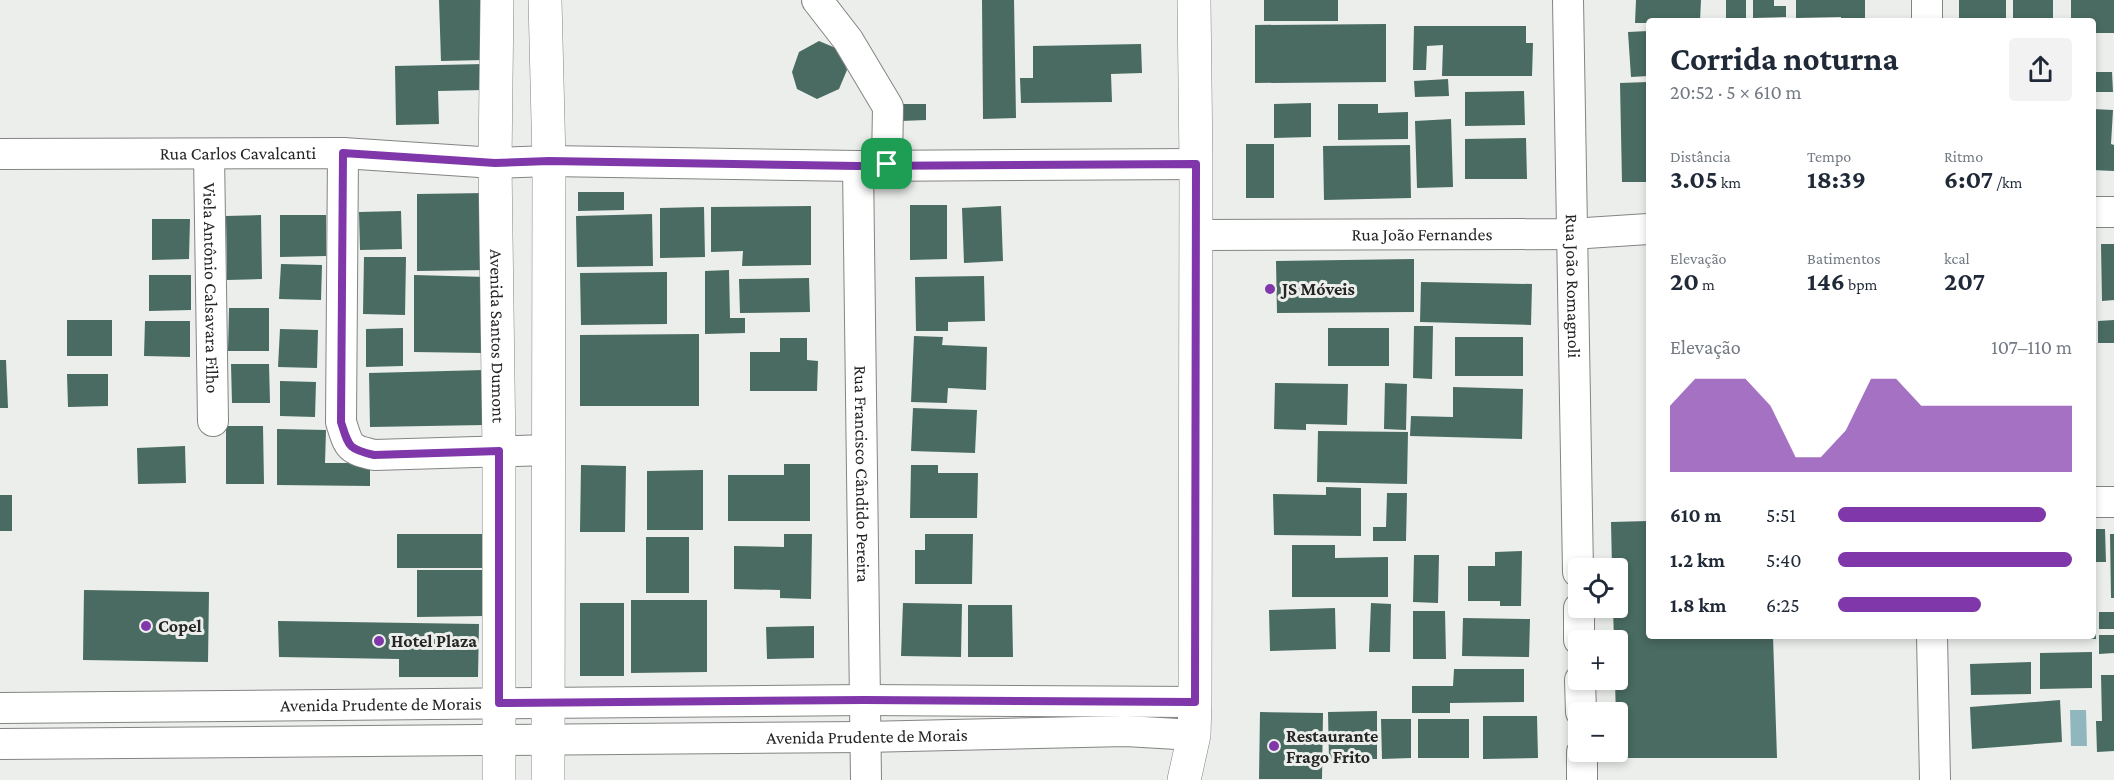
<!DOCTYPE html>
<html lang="pt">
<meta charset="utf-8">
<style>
body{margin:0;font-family:"Crimson Pro",serif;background:#f2f2f3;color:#1f2937;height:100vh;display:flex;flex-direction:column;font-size:22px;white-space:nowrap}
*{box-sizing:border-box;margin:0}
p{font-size:20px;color:#747a83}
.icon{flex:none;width:33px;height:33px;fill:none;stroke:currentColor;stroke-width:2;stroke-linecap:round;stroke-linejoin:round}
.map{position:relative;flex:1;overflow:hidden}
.sheet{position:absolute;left:1646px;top:18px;width:450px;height:621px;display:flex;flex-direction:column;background:#fff;border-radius:6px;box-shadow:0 3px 9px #0003}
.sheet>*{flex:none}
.buttons{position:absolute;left:1568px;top:558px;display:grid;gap:12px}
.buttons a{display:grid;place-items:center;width:60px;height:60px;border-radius:6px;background:#fff;box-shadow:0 3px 9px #0003;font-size:30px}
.pin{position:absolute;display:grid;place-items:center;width:51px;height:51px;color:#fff;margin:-26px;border-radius:12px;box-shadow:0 3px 9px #0006}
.round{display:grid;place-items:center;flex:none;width:63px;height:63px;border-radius:6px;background:#f2f2f3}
.head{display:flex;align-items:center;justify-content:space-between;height:102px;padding:0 24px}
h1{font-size:33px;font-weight:700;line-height:45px}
.metrics{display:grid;grid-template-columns:repeat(3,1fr);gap:9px;height:102px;padding:6px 24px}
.metrics div{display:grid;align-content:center}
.metrics b{font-size:26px;font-weight:700}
.metrics small{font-size:16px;font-weight:400}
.metrics p{font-size:16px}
.chart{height:168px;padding:12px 24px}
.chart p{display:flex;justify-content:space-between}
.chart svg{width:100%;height:108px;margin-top:6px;fill:#7f37aa;opacity:.7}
ul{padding:0 24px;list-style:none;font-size:20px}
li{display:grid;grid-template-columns:96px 72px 1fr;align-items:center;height:45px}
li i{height:15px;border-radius:8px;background:#7f37aa}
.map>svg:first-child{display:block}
.water{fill:#90b7bd}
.building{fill:#496b61}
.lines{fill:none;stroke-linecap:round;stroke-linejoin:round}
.minor-casing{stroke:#838582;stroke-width:32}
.major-casing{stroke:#838582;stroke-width:34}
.minor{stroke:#fff;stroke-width:30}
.major{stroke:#fff;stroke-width:33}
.route-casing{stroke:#fff;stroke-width:12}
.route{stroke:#7f37aa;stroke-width:8}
.poi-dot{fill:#7f37aa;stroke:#ebeeeb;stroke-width:2}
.labels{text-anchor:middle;stroke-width:6;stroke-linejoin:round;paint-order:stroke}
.street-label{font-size:18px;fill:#242524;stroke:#ebeeeb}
.poi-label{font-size:18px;font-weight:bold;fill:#242524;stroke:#ebeeeb;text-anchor:start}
</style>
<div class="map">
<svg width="2114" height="780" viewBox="0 0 2114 780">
<rect width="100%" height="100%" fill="#ebeeeb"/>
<!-- water -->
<polygon class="water" points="2070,710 2086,710 2087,746 2071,746"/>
<!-- building -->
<g class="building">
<polygon points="439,0 483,0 485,60 441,61"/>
<polygon points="982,0 1014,0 1016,118 983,119"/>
<rect x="1264" y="0" width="74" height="21"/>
<polygon points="1636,0 1701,0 1700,21 1648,21 1648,23 1635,23"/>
<rect x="1726" y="0" width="20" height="21"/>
<polygon points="1753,0 1774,0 1774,6 1786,6 1786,17 1753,18"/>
<polygon points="1796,0 1865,0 1865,21 1841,21 1841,17 1796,18"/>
<rect x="1959" y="0" width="47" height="21"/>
<rect x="2013" y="0" width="40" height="21"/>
<polygon points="2071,0 2114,0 2114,33 2092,33 2092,21 2071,21"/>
<polygon points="1386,24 1386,82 1255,83 1255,25"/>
<polygon points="1414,26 1526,26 1526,43 1533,43 1532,76 1442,76 1443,45 1427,46 1426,70 1413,70"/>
<polygon points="1648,31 1648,76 1631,77 1628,32"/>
<polygon points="819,41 838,49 847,70 839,89 817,99 797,89 792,72 799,52"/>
<polygon points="1141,44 1142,73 1111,74 1112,102 1021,103 1020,78 1033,78 1033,46"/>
<polygon points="484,64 484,90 438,91 439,124 396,125 395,66"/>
<polygon points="2092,72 2112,72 2113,92 2092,92"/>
<polygon points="1448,79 1449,96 1415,97 1414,81"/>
<polygon points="1648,82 1648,182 1622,182 1620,83"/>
<polygon points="1524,91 1525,125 1465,126 1465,92"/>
<polygon points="1311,103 1311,137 1274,138 1274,104"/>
<polygon points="900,104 926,104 926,120 901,121"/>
<polygon points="1338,104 1378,104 1378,113 1408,112 1408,139 1338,140"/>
<polygon points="2092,109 2113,110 2111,144 2114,145 2114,171 2092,170"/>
<polygon points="1451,119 1453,187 1417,188 1415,121"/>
<polygon points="1526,138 1527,179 1465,179 1465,139"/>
<rect x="1246" y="144" width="28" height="54"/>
<polygon points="1410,145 1411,198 1324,200 1323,146"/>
<polygon points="578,192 624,192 624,210 578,211"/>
<polygon points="486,193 488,270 417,271 417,194"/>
<polygon points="910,205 947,205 947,259 910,260"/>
<polygon points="811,206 811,265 742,266 743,251 711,252 711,207"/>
<polygon points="1001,206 1003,261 964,263 962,208"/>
<polygon points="704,207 705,257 660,258 660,208"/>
<polygon points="401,211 402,249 360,250 359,212"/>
<polygon points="652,214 653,266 577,267 576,216"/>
<polygon points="261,215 262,279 227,280 226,216"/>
<polygon points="280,215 326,215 326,256 280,257"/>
<polygon points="152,219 190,219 189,259 152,260"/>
<polygon points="2101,244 2114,244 2114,300 2102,301"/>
<polygon points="364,257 406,257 405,315 363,314"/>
<polygon points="1414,259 1414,312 1277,313 1276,261"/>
<polygon points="281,264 322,265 321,300 279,299"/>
<polygon points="729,270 730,318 745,318 745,333 705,334 705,271"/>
<polygon points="667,272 667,324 581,325 580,273"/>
<polygon points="149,275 191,275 191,310 149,311"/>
<polygon points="414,275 486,277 483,353 414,352"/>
<polygon points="984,276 985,321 948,322 948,331 916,331 915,277"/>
<polygon points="809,278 810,312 740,313 739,279"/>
<polygon points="1421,282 1532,284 1531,325 1420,322"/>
<polygon points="229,308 269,308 269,351 228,351"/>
<rect x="67" y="320" width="45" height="36"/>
<polygon points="2114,320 2114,343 2098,343 2098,321"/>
<polygon points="145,321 190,321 190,357 144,356"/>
<polygon points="1414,326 1433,326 1432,379 1413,378"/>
<polygon points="403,328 403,366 366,367 366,329"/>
<rect x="1328" y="328" width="61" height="38"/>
<polygon points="280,329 318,330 317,368 278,367"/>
<polygon points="699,334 699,406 580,406 580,335"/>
<polygon points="914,336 943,337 942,345 987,347 986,390 948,388 947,403 911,402"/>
<rect x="1455" y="337" width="68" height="39"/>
<polygon points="780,338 807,338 807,360 818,361 817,391 750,391 750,352 780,352"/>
<polygon points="0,360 6,360 8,408 0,408"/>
<polygon points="231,364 269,364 270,403 232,403"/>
<polygon points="485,370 484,425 370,427 369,373"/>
<polygon points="67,374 108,374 108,406 68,407"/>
<polygon points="280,381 316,382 315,417 280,416"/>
<polygon points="1275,383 1348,384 1347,425 1306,424 1306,430 1274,429"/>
<polygon points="1385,383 1407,384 1406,430 1384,429"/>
<polygon points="1453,387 1523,389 1522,439 1410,436 1411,416 1453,417"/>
<polygon points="913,408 977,410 975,453 911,451"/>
<polygon points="226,426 263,426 264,484 226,484"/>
<polygon points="277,429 326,430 325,463 370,463 370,486 277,485"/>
<polygon points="1318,431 1408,432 1407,484 1317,482"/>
<polygon points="185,446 186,483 138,484 137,448"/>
<polygon points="784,464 810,464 810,521 728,521 728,475 784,475"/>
<polygon points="581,465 626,466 625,532 580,532"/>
<polygon points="911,465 938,465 938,473 978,473 977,518 910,518"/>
<polygon points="703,470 703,530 647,530 647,471"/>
<polygon points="1326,487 1361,488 1361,536 1274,535 1273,494 1326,495"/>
<polygon points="1387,493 1407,493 1406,541 1373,541 1373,527 1386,527"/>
<rect x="0" y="495" width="12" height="36"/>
<polygon points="1648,521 1648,636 1773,636 1777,758 1617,758 1615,680 1617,680 1617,640 1614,640 1613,608 1617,608 1617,568 1612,568 1611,522"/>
<polygon points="2092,529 2105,529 2106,562 2095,562 2096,580 2092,580"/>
<rect x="397" y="534" width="87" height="34"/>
<polygon points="784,534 812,534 811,599 780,598 780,590 734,589 734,546 784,547"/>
<polygon points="925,534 973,534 972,584 915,584 915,550 925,550"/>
<polygon points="2110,534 2114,534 2114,598 2111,598"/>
<rect x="646" y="537" width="43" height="56"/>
<polygon points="1292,545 1335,545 1335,558 1388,557 1388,597 1292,597"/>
<polygon points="1522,551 1521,606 1500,606 1500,601 1468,601 1468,566 1495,566 1495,552"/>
<polygon points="1414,555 1439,555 1438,603 1413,602"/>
<polygon points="417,570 485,570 485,616 417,617"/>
<polygon points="2092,589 2095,589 2096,639 2079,639 2079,636 2092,636"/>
<polygon points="84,590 209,592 208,662 83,660"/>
<polygon points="631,600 707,600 707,672 631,673"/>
<rect x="580" y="603" width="44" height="73"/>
<polygon points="903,603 962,604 961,657 901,656"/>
<polygon points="1371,603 1391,604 1390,652 1369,652"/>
<polygon points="968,605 1012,605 1013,657 968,657"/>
<polygon points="1335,608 1336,649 1270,651 1269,610"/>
<polygon points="1413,611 1445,611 1446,659 1413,659"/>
<rect x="2099" y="612" width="15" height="17"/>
<polygon points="1463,618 1530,619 1529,657 1462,656"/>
<polygon points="278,621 479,624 478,677 399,677 399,659 279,657"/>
<polygon points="814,626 814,658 767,659 766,627"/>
<polygon points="2099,635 2114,635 2114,653 2099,654"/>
<polygon points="1973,636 2023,636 2023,638 1973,639"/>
<polygon points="2092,652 2092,688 2040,689 2040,653"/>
<polygon points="2031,662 2031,694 1971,695 1970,664"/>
<polygon points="1454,669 1524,669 1524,702 1450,703 1450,713 1412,713 1412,686 1453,686"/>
<polygon points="2101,675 2114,675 2114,751 2097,752 2096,721 2102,721"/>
<polygon points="2060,700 2062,742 1972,749 1970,707"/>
<polygon points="1377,711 1377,759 1329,759 1328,712"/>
<polygon points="1260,712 1323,713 1322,779 1259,779"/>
<polygon points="1483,716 1537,716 1538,758 1483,759"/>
<polygon points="1381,719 1411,719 1411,758 1382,759"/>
<rect x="1418" y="719" width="51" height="39"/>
</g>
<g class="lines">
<defs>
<g id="minor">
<polyline points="817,0 848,40 888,107 887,164"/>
<path id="s1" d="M1568,0L1578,572"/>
<polyline points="1927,0 1927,21"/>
<path d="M343,153L341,422C349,447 348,449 374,455L548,450"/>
<path id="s2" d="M0,154L343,153L495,163L549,161L858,166L1196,164"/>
<path id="s3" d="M209,154L213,421"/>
<path id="s4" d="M858,166L866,780"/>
<polyline points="2092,212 2114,212"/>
<path id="s5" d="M1197,235L1571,234L1648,229"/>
<polyline points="2092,502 2114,502"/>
<polyline points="1579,608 1579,640"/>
<polyline points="1932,636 1935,780"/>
<polyline points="1580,680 1581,712"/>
<path id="s6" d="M0,708L864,700L1195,702"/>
<path id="s7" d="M0,744L864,737L1126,731L1194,735"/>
<polyline points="1582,752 1582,780"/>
</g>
<g id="major">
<path id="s8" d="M497,0L495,163L499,451V780"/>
<polyline points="545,0 549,161 548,780"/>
<polyline points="1184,780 1194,735 1195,702 1196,164 1194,0"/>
</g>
</defs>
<!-- minor casing -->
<use href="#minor" class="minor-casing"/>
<!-- major casing -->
<use href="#major" class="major-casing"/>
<!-- minor -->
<use href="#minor" class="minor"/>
<!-- major -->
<use href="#major" class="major"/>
</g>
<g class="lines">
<defs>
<path id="route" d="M343,153L495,163L549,161L858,166L1196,164L1195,702L864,700L499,703V451L374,455C348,449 349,447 341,422Z"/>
</defs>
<!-- route casing -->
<use href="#route" class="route-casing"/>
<!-- route -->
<use href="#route" class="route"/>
</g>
<!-- markers -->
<g class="poi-dot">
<circle cx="1270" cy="289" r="6"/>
<circle cx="146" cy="626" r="6"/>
<circle cx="379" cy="641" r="6"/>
<circle cx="1274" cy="746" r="6"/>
</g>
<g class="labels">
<!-- street labels -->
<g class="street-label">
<text dy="6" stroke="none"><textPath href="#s2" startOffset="238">Rua Carlos Cavalcanti</textPath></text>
<text dy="6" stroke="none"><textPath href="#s5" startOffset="225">Rua João Fernandes</textPath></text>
<text dy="6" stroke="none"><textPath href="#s1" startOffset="286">Rua João Romagnoli</textPath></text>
<text dy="6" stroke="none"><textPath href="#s3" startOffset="134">Viela Antônio Calsavara Filho</textPath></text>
<text dy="6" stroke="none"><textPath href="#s8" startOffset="336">Avenida Santos Dumont</textPath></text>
<text dy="6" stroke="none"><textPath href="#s4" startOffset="308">Rua Francisco Cândido Pereira</textPath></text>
<text dy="6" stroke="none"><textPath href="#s6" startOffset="381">Avenida Prudente de Morais</textPath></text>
<text dy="6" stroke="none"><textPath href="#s7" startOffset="867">Avenida Prudente de Morais</textPath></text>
</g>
<!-- poi labels -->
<g class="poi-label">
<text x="1282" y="295">JS Móveis</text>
<text x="158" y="632">Copel</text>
<text x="391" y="647">Hotel Plaza</text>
<text x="1286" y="742">Restaurante<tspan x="1286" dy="21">Frago Frito</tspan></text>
</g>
</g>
</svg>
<div class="buttons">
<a><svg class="icon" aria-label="locate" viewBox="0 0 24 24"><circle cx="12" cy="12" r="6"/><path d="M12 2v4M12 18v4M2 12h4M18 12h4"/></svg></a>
<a>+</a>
<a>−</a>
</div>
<div class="pin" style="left:887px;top:164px;background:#1e9e55"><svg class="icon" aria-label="arrive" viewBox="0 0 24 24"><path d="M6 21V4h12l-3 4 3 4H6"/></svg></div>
<section class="sheet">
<div class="head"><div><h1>Corrida noturna</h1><p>20:52 · 5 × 610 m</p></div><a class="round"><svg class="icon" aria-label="share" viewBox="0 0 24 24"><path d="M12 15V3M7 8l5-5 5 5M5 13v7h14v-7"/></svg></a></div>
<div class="metrics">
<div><p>Distância</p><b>3.05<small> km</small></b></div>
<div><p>Tempo</p><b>18:39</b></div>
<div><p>Ritmo</p><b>6:07<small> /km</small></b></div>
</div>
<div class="metrics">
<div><p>Elevação</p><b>20<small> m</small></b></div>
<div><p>Batimentos</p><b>146<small> bpm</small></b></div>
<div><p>kcal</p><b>207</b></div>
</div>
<div class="chart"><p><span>Elevação</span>107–110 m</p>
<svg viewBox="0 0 160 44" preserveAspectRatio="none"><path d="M0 44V17L10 6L20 6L30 6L40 17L50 38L60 38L70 27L80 6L90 6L100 17L110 17L120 17L130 17L140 17L150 17L160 17V44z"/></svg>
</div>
<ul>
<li><b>610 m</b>5:51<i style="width:89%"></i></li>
<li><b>1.2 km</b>5:40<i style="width:100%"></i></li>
<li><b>1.8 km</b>6:25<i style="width:61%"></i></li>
</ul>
</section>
</div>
